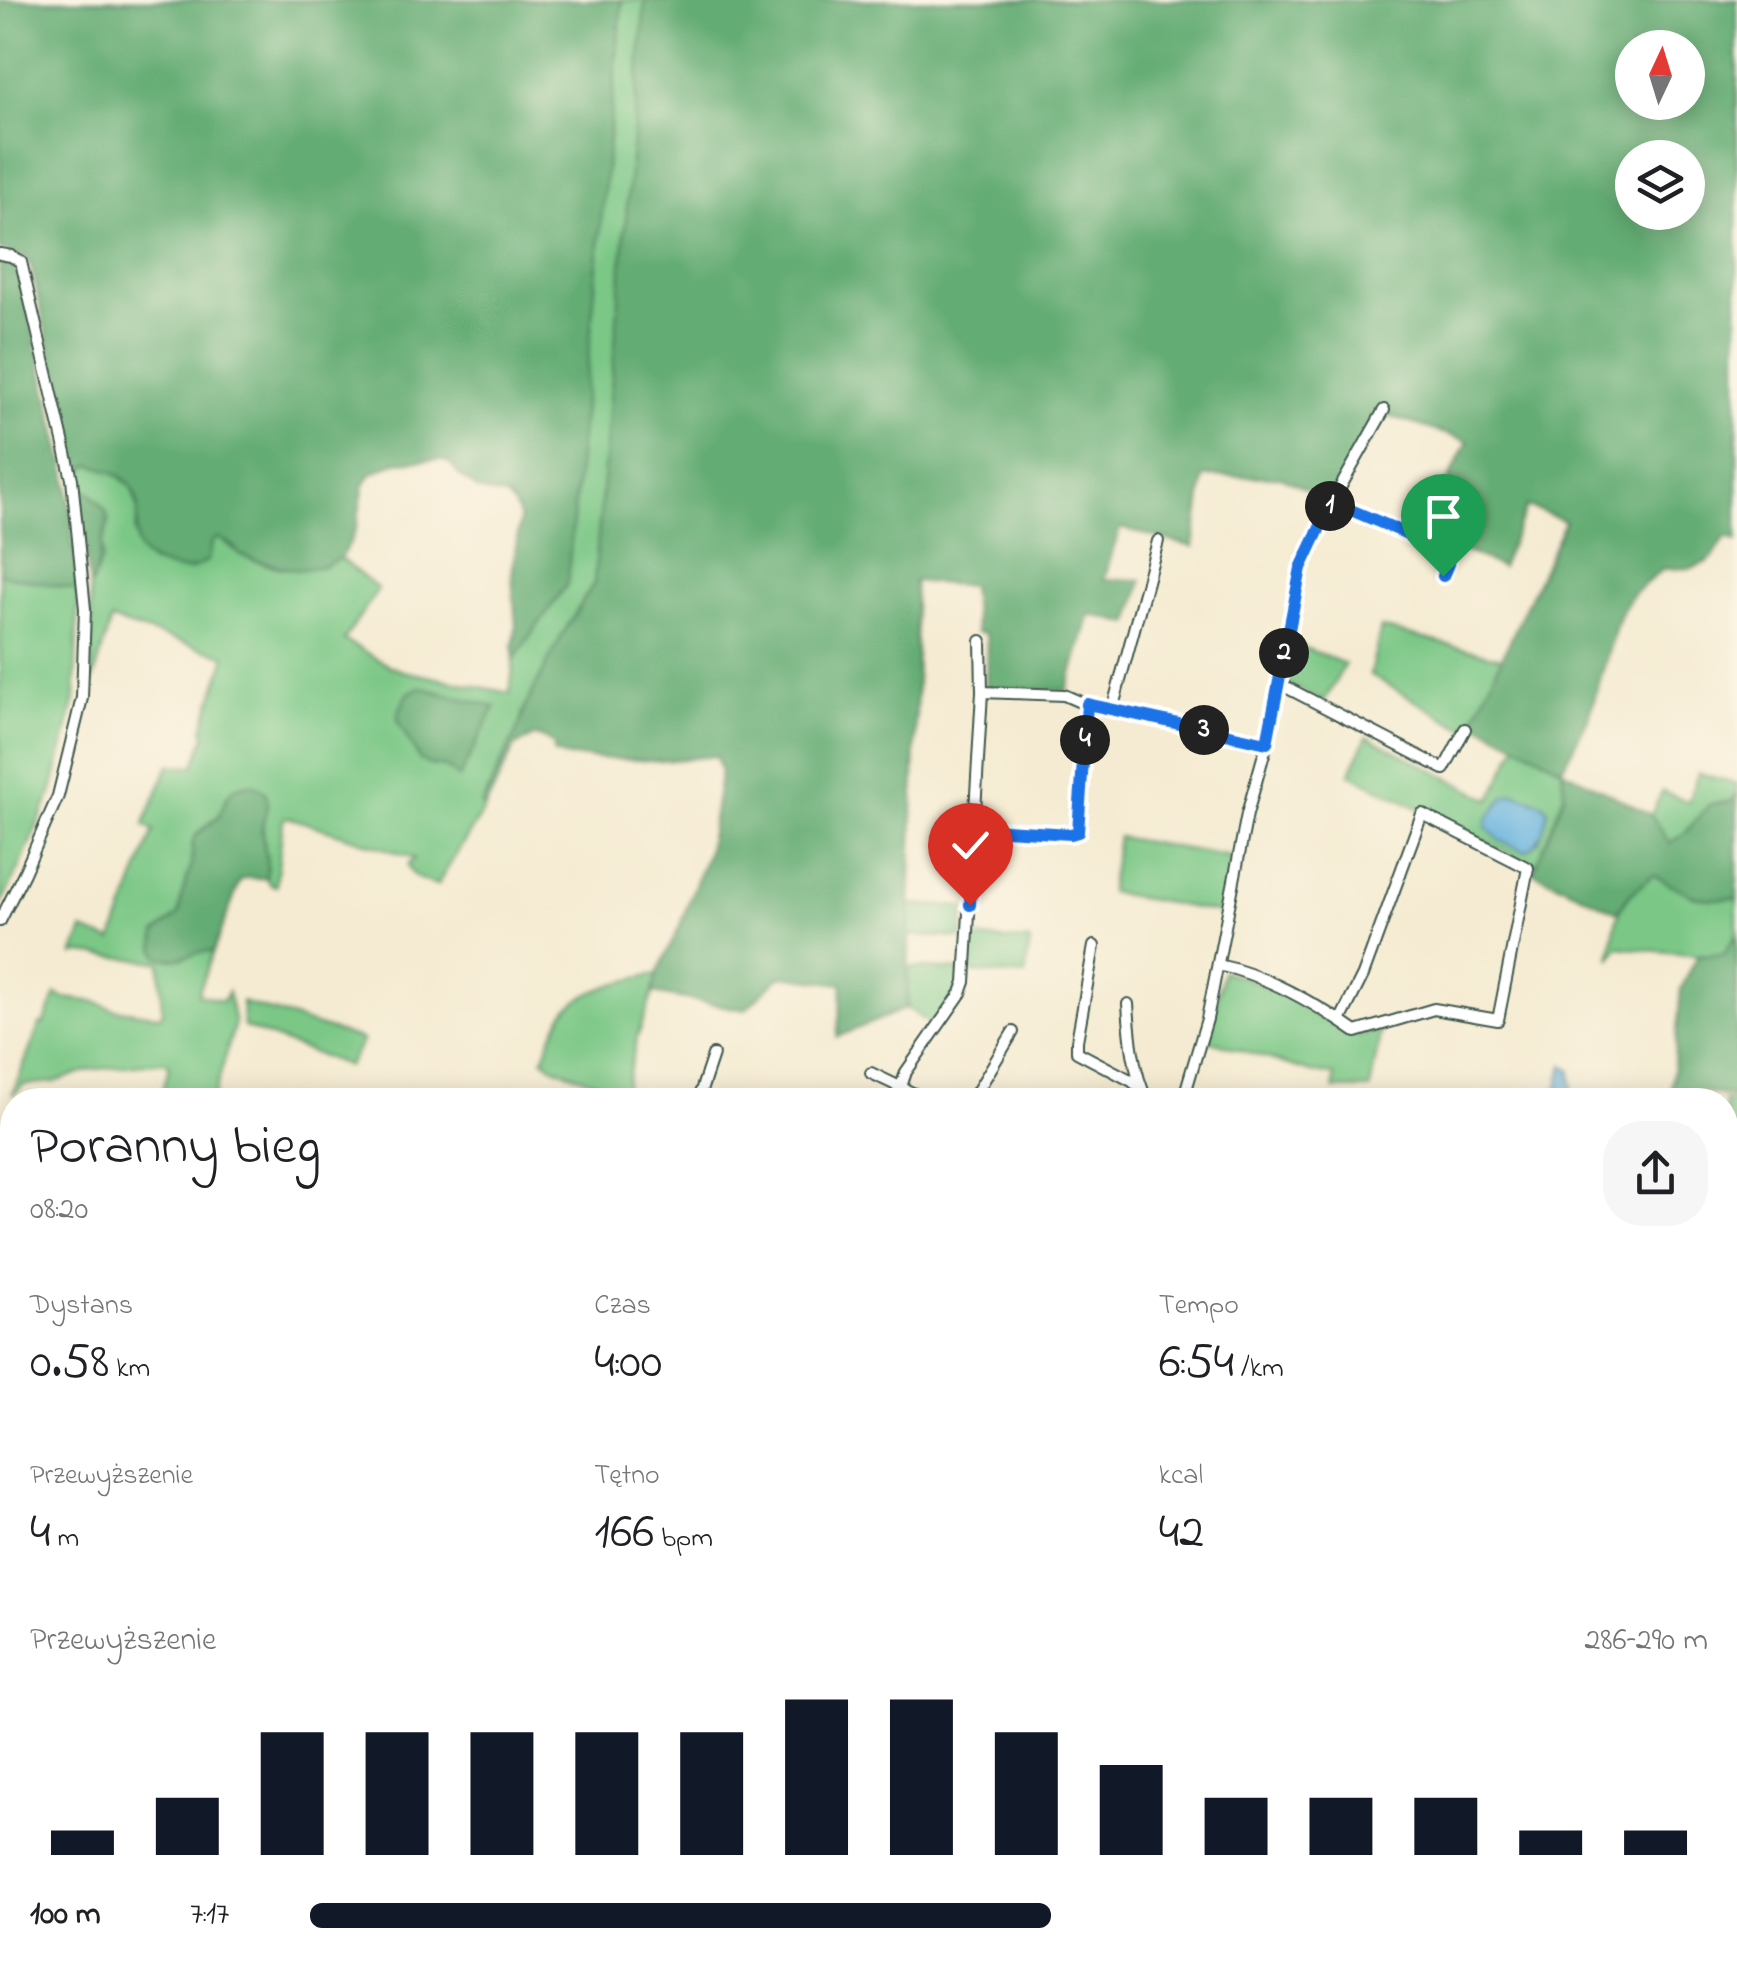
<!DOCTYPE html>
<html lang="pl">
<meta charset="utf-8">
<style>
body{margin:0;font-family:"Indie Flower",sans-serif;background:#f6f6f6;color:#202124;height:100vh;display:flex;flex-direction:column;font-size:38px;white-space:nowrap}
*{box-sizing:border-box;margin:0}
p{font-size:32px;color:#757577}
.icon{flex:none;width:55px;height:55px;fill:none;stroke:currentColor;stroke-width:2;stroke-linecap:round;stroke-linejoin:round}
.map{position:relative;flex:1;overflow:hidden}
.panel{position:absolute;left:0px;top:1088px;width:1738px;height:888px;display:flex;flex-direction:column;background:#fff;border-radius:40px 40px 0 0;box-shadow:0 5px 25px #0003}
.panel>*{flex:none}
.needle{width:65px;rotate:4deg}
.fabs{position:absolute;left:1615px;top:30px;display:grid;gap:20px}
.fabs a{display:grid;place-items:center;width:90px;height:90px;border-radius:50%;background:#fff;box-shadow:0 5px 25px #0003;font-size:50px}
.pin{position:absolute;display:grid;place-items:center;width:85px;height:85px;color:#fff;margin:-102px -42px;border-radius:50% 50% 50% 0;rotate:-45deg;box-shadow:0 0 10px #0007}
.pin .icon{rotate:45deg}
.km{position:absolute;width:50px;height:50px;margin:-25px;border-radius:50%;background:#222;color:#fff;font-size:28px;line-height:50px;text-align:center}
.round{display:grid;place-items:center;flex:none;width:105px;height:105px;border-radius:40px;background:#f6f6f6}
.summary{display:flex;align-items:center;justify-content:space-between;height:170px;padding:0 30px}
h1{font-size:55px;font-weight:600;line-height:75px}
.stats{display:grid;grid-template-columns:repeat(3,1fr);gap:15px;height:170px;padding:10px 30px}
.stats div{display:grid;align-content:center}
.stats b{font-size:50px;font-weight:600}
.stats small{font-size:28px;font-weight:400}
.stats p{font-size:28px}
.chart{height:280px;padding:20px 30px}
.chart p{display:flex;justify-content:space-between}
.chart svg{width:100%;height:180px;margin-top:10px;stroke:#111827;stroke-width:6}
ul{padding:0 30px;list-style:none;font-size:32px}
li{display:grid;grid-template-columns:160px 120px 1fr;align-items:center;height:75px}
li i{height:25px;border-radius:12px;background:#111827}
.map>svg:first-child{display:block}
.built{fill:#f3d4be}
.industrial{fill:#cfc0ba}
.green{fill:#7ac786;stroke:#4c825d;stroke-width:2.5;fill-rule:evenodd}
.forest{fill:#63ac73;stroke:#417454;stroke-width:2.5;fill-rule:evenodd}
.water{fill:#66b3df;stroke:#42788a;stroke-width:2.5}
.lines{fill:none;stroke-linecap:round;stroke-linejoin:round}
.stream{stroke:#66b3df;stroke-width:2.5}
.minor-casing{stroke:#3f574c;stroke-width:14}
.tertiary-casing{stroke:#3f574c;stroke-width:16}
.minor{stroke:#fff;stroke-width:10}
.tertiary{stroke:#fff;stroke-width:12}
.rail-casing{stroke:#1f3d34;stroke-width:6}
.rail{stroke:#fcf5e5;stroke-width:2.5;stroke-dasharray:8;stroke-linecap:butt}
.route-casing{stroke:#fff;stroke-width:20}
.route{stroke:#1a73e8;stroke-width:12}
</style>
<div class="map">
<svg width="1737" height="1974" viewBox="0 0 1737 1974">
<rect width="100%" height="100%" fill="#fcf5e5"/>
<filter id="ink" filterUnits="userSpaceOnUse"><feTurbulence type="fractalNoise" baseFrequency=".01" numOctaves="2"/><feDisplacementMap in="SourceGraphic" scale="20" xChannelSelector="R" yChannelSelector="G"/><feConvolveMatrix kernelMatrix="1 2 1 2 8 2 1 2 1" color-interpolation-filters="sRGB"/></filter>
<filter id="wash" filterUnits="userSpaceOnUse"><feTurbulence type="fractalNoise" baseFrequency=".0048" numOctaves="4" result="noise"/><feDisplacementMap in="SourceGraphic" scale="40" xChannelSelector="R" yChannelSelector="G"/><feGaussianBlur stdDeviation="2.25" result="paint"/><feColorMatrix in="noise" values="0 0 0 0 0 0 0 0 0 0 0 0 0 0 0 0 0 1.4 0 .05"/><feComposite in="paint" operator="in"/></filter>
<g filter="url(#wash)">
<rect width="100%" height="100%" fill="#f5ebd2"/>
<!-- built -->
<polygon class="built" points="12,1883 12,1962 183,1963 164,1974 0,1974 0,1892"/>
<!-- industrial -->
<polygon class="industrial" points="0,1324 12,1330 11,1512 0,1506"/>
<!-- green -->
<g class="green">
<path d="M622,0H647L594,583L562,635L525,707L520,724L482,804L484,810L437,885C426,881 410,878 408,865L414,858L288,817L283,820L276,886L271,885L266,878C270,854 258,834 266,810L227,797L222,813L200,831L193,842L191,867L182,894L179,914L173,921L159,930L155,938L183,958L201,951L213,952L198,994L223,1001L228,992L235,1023L213,1100H159L169,1069V1064L164,1062L89,1070L54,1082L24,1085L12,1095L40,1024H44L56,994L64,998L96,1002L113,1009L155,1015L160,1016L162,1013L160,962L80,953L73,955L83,930L112,941L154,830L144,825L169,765L194,766L205,737L203,728L226,656L111,620L90,691L92,641L90,588L102,559V545L109,522C101,509 95,492 80,488L78,473L91,463L111,470L131,486L139,511L135,532L150,562L181,570H191L211,550L212,542L218,538C228,543 235,552 245,556C275,572 310,573 340,558L378,589L344,640L388,665L403,671L510,693L514,659L567,584ZM495,707L446,767C420,763 418,760 408,736Z"/>
<polygon points="0,574 78,590 75,699 52,791 19,869 0,906"/>
<polygon points="1381,628 1502,658 1470,727 1461,727 1370,675"/>
<polygon points="1292,643 1345,664 1324,702 1285,682"/>
<path d="M1367,736L1491,800L1517,744L1562,769L1564,795L1536,867L1350,774ZM1514,793L1544,804L1548,810L1539,841L1526,851L1500,841Z"/>
<polygon points="1698,773 1737,784 1737,794 1733,801 1709,805 1683,835 1670,843 1651,815 1662,791 1688,802"/>
<polygon points="1118,837 1232,857 1221,913 1109,892"/>
<path d="M1653,875L1711,899L1737,898V933L1724,954L1698,955L1618,947L1610,959C1617,912 1614,906 1653,875Z"/>
<polygon points="910,904 965,907 962,938 909,935"/>
<polygon points="972,938 1030,941 1025,976 969,972"/>
<polygon points="908,967 961,970 955,993 932,1025 907,1008"/>
<path d="M1223,971C1271,983 1314,1011 1356,1036L1381,1030L1370,1089H1334V1075L1311,1072L1208,1040Z"/>
<path d="M657,974L653,993L637,1038L624,1093L553,1067L543,1059C549,1045 554,1028 563,1015C579,990 629,979 657,974Z"/>
<polygon points="242,1002 363,1040 348,1066 244,1027"/>
<polygon points="1725,1100 1737,1103 1737,1167 1725,1166"/>
<polygon points="608,1963 608,1962 656,1963 652,1974 603,1974"/>
<polygon points="1124,1963 1169,1963 1188,1974 1124,1974"/>
<polygon points="1536,1963 1572,1963 1574,1974 1526,1974"/>
</g>
<!-- forest -->
<g class="forest">
<path d="M0,0H622L567,584L514,659L513,650L516,627L512,574L520,519L514,505L506,497L478,490L458,474L450,463L441,459L396,462L371,474L364,485L356,528L351,541L340,558L324,566L295,570L255,560L240,555L232,545L218,538L212,542L208,560C195,569 187,572 171,568C110,554 153,520 131,487C122,473 105,470 91,464L78,473L31,266L24,256L0,250Z"/>
<path d="M645,0H1737V541L1726,537L1714,556L1707,562L1692,568L1663,569L1633,594L1619,616L1589,717L1562,768L1473,721L1565,521L1527,506L1501,567L1422,533L1468,441L1386,415L1328,500L1281,477L1204,476L1194,547L1120,528L1104,579L1142,580L1130,624L1090,614L1067,691L986,687L987,638L984,633H976L971,586L914,581L917,681L907,1008L837,1037L843,984L783,976L777,979L745,1010L653,993L657,974L679,928L708,851L721,771L716,756L661,761L568,757L554,753V745L546,739L535,736L515,746L484,810L482,804L520,724L525,707L562,635L594,583ZM1632,48H1688V102H1632ZM1632,158H1688V212H1632Z"/>
<polygon points="0,259 9,260 18,268 67,475 78,590 0,574"/>
<path d="M80,488C92,492 85,488 94,497C118,522 105,520 101,548C99,563 96,574 90,588Z"/>
<polygon points="419,687 495,707 459,778 446,767 430,765 420,760 398,722 398,714 405,698 410,692"/>
<polygon points="1562,769 1651,815 1670,843 1686,832 1709,805 1732,801 1737,794 1737,898 1711,899 1693,896 1653,875 1628,896 1617,912 1533,872 1564,796"/>
<path d="M248,784C256,785 264,787 267,797C270,807 262,818 262,829C262,846 270,860 266,878H246L240,881L213,952C191,949 182,964 159,957L155,947L156,933L179,914L182,894L191,867L193,842L195,836L218,818L227,797L234,788Z"/>
<polygon points="1737,933 1737,1098 1690,1089 1671,1092 1681,989 1698,955 1724,954"/>
<polygon points="1725,1395 1737,1398 1737,1430 1725,1428"/>
<polygon points="1725,1440 1737,1442 1737,1531 1727,1541 1725,1541"/>
<polygon points="1725,1825 1737,1828 1737,1974 1574,1974 1572,1963 1725,1962"/>
<polygon points="262,1963 265,1964 262,1974 211,1974 226,1963"/>
<rect x="1250" y="1963" width="62" height="11"/>
<polygon points="1321,1963 1321,1962 1535,1963 1526,1974 1355,1974 1321,1970"/>
</g>
<!-- water -->
<g class="water">
<path d="M1514,793L1544,804L1548,810C1545,826 1541,844 1526,851L1500,841L1486,827L1488,818L1506,795Z"/>
<polygon points="1563,1065 1571,1070 1573,1100 1555,1100"/>
</g>
<g class="lines">
<!-- stream -->
<polyline class="stream" points="1281,1974 1308,1962"/>
</g>
</g>
<g filter="url(#ink)">
<g class="lines">
<defs>
<g id="minor">
<polyline points="0,254 11,256 21,262 72,479 85,609 82,698 58,796 24,873 0,921"/>
<polyline points="1332,502 1438,547 1448,555 1448,564 1443,576"/>
<polyline points="1278,683 1444,769 1465,729"/>
<polyline points="982,692 1064,695 1087,705 1267,743"/>
<polyline points="1112,710 1158,541"/>
<polyline points="974,828 1071,835 1077,832 1087,705"/>
<polyline points="1094,946 1077,1041 1077,1052 1132,1081 1142,1090"/>
<path d="M1218,965C1266,975 1316,1004 1356,1032L1434,1009L1498,1020L1528,868L1422,814L1363,975L1340,1021"/>
<path d="M1128,1004C1130,1035 1133,1072 1147,1100"/>
<polyline points="871,1073 927,1100"/>
<polyline points="901,1087 906,1072 961,993 965,982 982,692 981,641"/>
<polyline points="698,1100 713,1055"/>
<polyline points="972,1100 1013,1032"/>
<polyline points="1183,1100 1207,1019 1247,814 1267,743 1301,568 1332,502 1384,410"/>
<polyline points="0,1307 12,1313"/>
<polyline points="1725,1310 1737,1313"/>
<polyline points="1210,1962 1210,1974"/>
<polyline points="482,1974 486,1962"/>
<polyline points="782,1974 784,1962"/>
<polyline points="999,1974 999,1962"/>
</g>
<g id="tertiary">
<polyline points="1725,1556 1737,1545"/>
<polyline points="191,1974 208,1962"/>
</g>
</defs>
<!-- minor casing -->
<use href="#minor" class="minor-casing"/>
<!-- tertiary casing -->
<use href="#tertiary" class="tertiary-casing"/>
<!-- minor -->
<use href="#minor" class="minor"/>
<!-- tertiary -->
<use href="#tertiary" class="tertiary"/>
<defs>
<g id="rail">
<polyline points="1725,1434 1737,1436"/>
<polyline points="0,1443 12,1445"/>
<polyline points="0,1473 12,1476"/>
</g>
</defs>
<!-- rail casing -->
<use href="#rail" class="rail-casing"/>
<!-- rail -->
<use href="#rail" class="rail"/>
</g>
</g>
<g class="lines" filter="url(#ink)">
<defs>
<polyline id="route" points="970,905 974,828 1071,834 1078,832 1087,704 1267,743 1301,568 1332,502 1438,547 1448,554 1448,564 1443,576"/>
</defs>
<!-- route casing -->
<use href="#route" class="route-casing"/>
<!-- route -->
<use href="#route" class="route"/>
</g>
</svg>
<div class="fabs">
<a><svg class="needle" viewBox="-14 -14 28 28"><path d="M0-13l5 13h-10z" fill="#e53935"/><path d="M0 13l5-13h-10z" fill="#757577"/></svg></a>
<a><svg class="icon" aria-label="layers" viewBox="0 0 24 24"><path d="M12 4l9 5-9 5-9-5zM3 14l9 5 9-5"/></svg></a>
</div>
<div class="pin" style="left:1443px;top:576px;background:#1e9e55"><svg class="icon" aria-label="arrive" viewBox="0 0 24 24"><path d="M6 21V4h12l-3 4 3 4H6"/></svg></div>
<div class="pin" style="left:970px;top:905px;background:#d93025"><svg class="icon" aria-label="check" viewBox="0 0 24 24"><path d="M5 12l5 5 9-10"/></svg></div>
<b class="km" style="left:1330px;top:506px">1</b>
<b class="km" style="left:1284px;top:653px">2</b>
<b class="km" style="left:1204px;top:730px">3</b>
<b class="km" style="left:1085px;top:740px">4</b>
<section class="panel">
<div class="summary"><div><h1>Poranny bieg</h1><p>08:20</p></div><a class="round"><svg class="icon" aria-label="share" viewBox="0 0 24 24"><path d="M12 15V3M7 8l5-5 5 5M5 13v7h14v-7"/></svg></a></div>
<div class="stats">
<div><p>Dystans</p><b>0.58<small> km</small></b></div>
<div><p>Czas</p><b>4:00</b></div>
<div><p>Tempo</p><b>6:54<small> /km</small></b></div>
</div>
<div class="stats">
<div><p>Przewyższenie</p><b>4<small> m</small></b></div>
<div><p>Tętno</p><b>166<small> bpm</small></b></div>
<div><p>kcal</p><b>42</b></div>
</div>
<div class="chart"><p><span>Przewyższenie</span>286–290 m</p>
<svg viewBox="0 0 160 44" preserveAspectRatio="none"><path d="M5 44V38M15 44V30M25 44V14M35 44V14M45 44V14M55 44V14M65 44V14M75 44V6M85 44V6M95 44V14M105 44V22M115 44V30M125 44V30M135 44V30M145 44V38M155 44V38"/></svg>
</div>
<ul>
<li><b>100 m</b>7:17<i style="width:53%"></i></li>
</ul>
</section>
</div>
